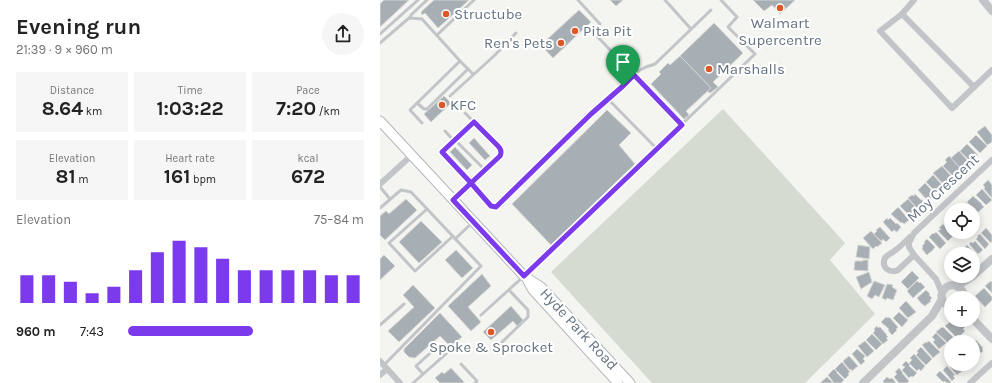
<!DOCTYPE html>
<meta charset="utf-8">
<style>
body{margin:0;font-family:Karla,sans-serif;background:#f6f6f6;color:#222;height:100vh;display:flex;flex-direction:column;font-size:15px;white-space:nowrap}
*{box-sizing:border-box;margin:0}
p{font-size:13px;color:#767676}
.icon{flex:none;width:22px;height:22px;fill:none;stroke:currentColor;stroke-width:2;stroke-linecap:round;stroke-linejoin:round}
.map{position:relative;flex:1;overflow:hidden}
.panel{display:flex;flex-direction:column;background:#fff;width:380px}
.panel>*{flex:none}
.controls{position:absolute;left:564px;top:203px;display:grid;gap:8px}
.controls a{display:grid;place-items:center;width:36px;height:36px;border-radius:50%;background:#fff;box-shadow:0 2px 10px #0003;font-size:20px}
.pin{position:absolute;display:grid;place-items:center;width:34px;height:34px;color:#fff;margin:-41px -17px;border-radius:50% 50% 50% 0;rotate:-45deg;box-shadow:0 0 4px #0007}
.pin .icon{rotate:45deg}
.round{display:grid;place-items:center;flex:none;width:42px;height:42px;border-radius:21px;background:#f6f6f6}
.overview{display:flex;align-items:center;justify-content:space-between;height:68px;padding:0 16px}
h1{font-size:22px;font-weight:700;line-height:30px}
.figures{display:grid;grid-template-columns:repeat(3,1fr);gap:6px;height:68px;padding:4px 16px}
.figures div{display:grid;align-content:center;border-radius:0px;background:#f6f6f6;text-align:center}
.figures b{font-size:20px;font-weight:700}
.figures small{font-size:11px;font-weight:400}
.figures p{font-size:11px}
.chart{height:112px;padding:8px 16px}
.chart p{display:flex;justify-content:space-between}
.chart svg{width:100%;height:72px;margin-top:4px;stroke:#7c3aed;stroke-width:6}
ul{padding:0 16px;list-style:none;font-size:13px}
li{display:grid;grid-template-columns:64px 48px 1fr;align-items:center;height:30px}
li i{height:10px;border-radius:5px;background:#7c3aed}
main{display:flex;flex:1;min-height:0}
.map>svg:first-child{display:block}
.green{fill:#d5dbd1}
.building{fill:#a8afb4;stroke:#d5d5d3}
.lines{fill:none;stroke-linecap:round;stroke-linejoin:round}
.secondary-casing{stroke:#b4b8bc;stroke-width:11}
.service{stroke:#c2c5c8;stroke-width:3}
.minor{stroke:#c2c5c8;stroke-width:6}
.tertiary{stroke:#c2c5c8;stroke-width:8}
.secondary{stroke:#fff;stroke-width:9}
.route-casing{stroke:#fff;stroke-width:8}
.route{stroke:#7c3aed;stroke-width:5}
.poi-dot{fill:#dc5828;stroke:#fff;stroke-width:1.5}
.labels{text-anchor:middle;stroke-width:4;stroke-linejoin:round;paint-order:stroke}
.poi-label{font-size:15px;fill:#647380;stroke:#fff;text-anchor:start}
.street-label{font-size:15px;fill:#647380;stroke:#fff}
</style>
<main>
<section class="panel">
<div class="overview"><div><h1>Evening run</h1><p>21:39 · 9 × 960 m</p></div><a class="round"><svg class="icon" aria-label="share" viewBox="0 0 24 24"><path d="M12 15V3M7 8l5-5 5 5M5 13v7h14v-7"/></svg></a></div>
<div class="figures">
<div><p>Distance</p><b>8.64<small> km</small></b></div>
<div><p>Time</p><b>1:03:22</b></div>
<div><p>Pace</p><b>7:20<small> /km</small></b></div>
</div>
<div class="figures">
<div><p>Elevation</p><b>81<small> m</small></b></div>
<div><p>Heart rate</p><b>161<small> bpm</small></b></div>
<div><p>kcal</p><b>672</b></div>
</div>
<div class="chart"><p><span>Elevation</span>75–84 m</p>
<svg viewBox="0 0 160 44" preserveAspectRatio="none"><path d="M5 44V27M15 44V27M25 44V31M35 44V38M45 44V34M55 44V24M65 44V13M75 44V6M85 44V10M95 44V17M105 44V24M115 44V24M125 44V24M135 44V24M145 44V27M155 44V27"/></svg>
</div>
<ul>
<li><b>960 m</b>7:43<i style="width:53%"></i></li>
</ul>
</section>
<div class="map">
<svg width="612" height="383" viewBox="0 0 612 383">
<rect width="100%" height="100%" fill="#f4f4f0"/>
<!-- green -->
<polygon class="green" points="343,109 465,243 450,260 495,314 425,383 272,383 171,272"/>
<!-- building -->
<g class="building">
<polygon points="4,0 29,0 0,27 0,4"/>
<polygon points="54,0 89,0 58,28 45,13 42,15 41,12"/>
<polygon points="230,0 243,0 236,6"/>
<polygon points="373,0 415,0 400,14 392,5 384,11"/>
<polygon points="199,10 211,22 173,58 161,45"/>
<polygon points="334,23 363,53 333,82 338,87 330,93 327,91 331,88 300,56"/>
<polygon points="300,56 331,88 306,111 309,115 304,119 271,84 281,74 279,72 288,63 290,65"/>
<polygon points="64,96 71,103 51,122 44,114"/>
<polygon points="227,110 251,133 239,145 255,164 171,245 132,204"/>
<polygon points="605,126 612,135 612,142 607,145 597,132"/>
<polygon points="596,135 607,146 600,153 589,142"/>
<polygon points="94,138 110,156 105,160 89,143"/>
<polygon points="587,144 598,155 590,161 580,151"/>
<polygon points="75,147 92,165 87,170 70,152"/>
<polygon points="579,151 589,162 582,170 571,158"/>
<polygon points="569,156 582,170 574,177 563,166 567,162 565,160"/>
<polygon points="562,166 572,177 569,180 570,181 565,186 553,173"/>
<polygon points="553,175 564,187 560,191 559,190 556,192 546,182"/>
<polygon points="608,180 612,185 612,198 604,189 605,187 603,185"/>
<polygon points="545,183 555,194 548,201 538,190"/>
<polygon points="602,189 612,200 606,205 596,195"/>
<polygon points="535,194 541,200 542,200 547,204 542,209 540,206 537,208 528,198 532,195 534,196"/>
<polygon points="593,196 602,204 601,204 604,207 597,213 587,202"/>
<polygon points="26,199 37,210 5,240 0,235 0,216 6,211 9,214"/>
<polygon points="528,199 539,211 535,215 533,213 530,216 520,206"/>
<polygon points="586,203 592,210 580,210 581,208"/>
<polygon points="517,208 519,208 529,220 524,224 522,222 521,223 511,214"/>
<polygon points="570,217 571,218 571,232 564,224"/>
<polygon points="507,218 508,220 510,218 516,224 517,223 521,227 517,232 514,230 512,232 503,222"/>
<polygon points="41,221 62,242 39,263 19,242"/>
<polygon points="563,224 574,235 568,241 558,231 561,229 559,228"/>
<polygon points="500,227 510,238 506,242 503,239 502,241 500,240 494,234 497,231 496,230"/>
<polygon points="606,228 612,235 612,241 611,243 601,233"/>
<polygon points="491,231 502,243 497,247 496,246 493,249 483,238"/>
<polygon points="556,232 566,243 560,249 549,237 553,233 554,234"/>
<polygon points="600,234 609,244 605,249 596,239 598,237 597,236"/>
<polygon points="547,239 555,247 551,252 550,252 547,255 542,249 543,247 542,246 545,243 544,242"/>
<polygon points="595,241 603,250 598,254 589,244 591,242 593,243"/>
<polygon points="478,245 490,247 489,259 476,257"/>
<polygon points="587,245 597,256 594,259 593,254 586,254 583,250"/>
<polygon points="76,250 93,268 82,278 65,260"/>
<polygon points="4,255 15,266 0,280 0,259"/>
<polygon points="483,260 488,260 488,271 474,270 475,261 483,261"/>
<polygon points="532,271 539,278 528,289 521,282"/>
<polygon points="489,272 492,282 481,289 476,277"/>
<polygon points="102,274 111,286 88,307 101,322 91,331 68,306"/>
<polygon points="494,281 505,285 499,297 495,295 492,299 487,296"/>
<polygon points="537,281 539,283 540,282 545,287 533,298 527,291"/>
<polygon points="611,281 612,282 612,293 605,286"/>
<polygon points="507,284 513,285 512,287 517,290 513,300 507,298 506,300 502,298"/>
<polygon points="33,285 55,308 19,342 8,331 34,307 23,295"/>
<polygon points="604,288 612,297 612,300 605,307 595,296"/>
<polygon points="546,290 550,294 549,295 552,298 550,300 551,301 545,306 542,304 541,303 537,298"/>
<polygon points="526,301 536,312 528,318 519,308"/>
<polygon points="131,306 143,320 137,326 133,321 111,340 103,332"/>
<polygon points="519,312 528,320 522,327 513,318"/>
<polygon points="60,313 82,337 72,345 68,344 60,336 35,358 29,357 24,352 24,349"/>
<polygon points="506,317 508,318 509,317 518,327 516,329 517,330 512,335 508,330 509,329 501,322"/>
<polygon points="578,320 585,327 583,329 585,331 580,336 578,335 576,337 565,326 570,322 573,325"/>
<polygon points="497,326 498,328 500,327 507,335 506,335 508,337 506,338 508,340 503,344 493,333 495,331 494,329"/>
<polygon points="562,327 563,328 563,327 574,338 568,343 556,332"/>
<polygon points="556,333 566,343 559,349 553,342 555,340 552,337"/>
<polygon points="492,334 502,344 496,350 486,340"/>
<polygon points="596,340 603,348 602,349 603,351 601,353 593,345 593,343"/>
<polygon points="485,341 494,351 487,357 478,346"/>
<polygon points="549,341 560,352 553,358 542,345 546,342 546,343"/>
<polygon points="541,347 552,359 546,365 536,355 538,353 537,351"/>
<polygon points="477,349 485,356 483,359 485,361 481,365 472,354"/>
<polygon points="593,349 599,355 595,360 593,358"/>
<polygon points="534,354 545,366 541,371 539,369 537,371 529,363 532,360 530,358"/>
<polygon points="469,356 478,366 472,371 471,369 470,370 464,363 464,362 463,361"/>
<polygon points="526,361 530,365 529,366 537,373 533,377 531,376 529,378 522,370 525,367 522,365"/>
<polygon points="462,362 470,372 468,373 469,375 465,379 455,369"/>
<polygon points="573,364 575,364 582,371 577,375 570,367"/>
<polygon points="577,364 583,364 586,368 583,370"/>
<polygon points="567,366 575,375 573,376 575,378 572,381 563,370"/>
<polygon points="71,368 84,382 83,383 60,383 55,378 62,372 64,374"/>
<polygon points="519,368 523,373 522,373 529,381 527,383 519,383 514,377 517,374 515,372"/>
<polygon points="454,369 457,372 456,372 464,380 461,383 454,383 448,375"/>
<polygon points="560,371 571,382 570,383 567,383 565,381 563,382 556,375"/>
<polygon points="447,377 453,383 440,383"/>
<polygon points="507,377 510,379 512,378 516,383 504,383 503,381"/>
</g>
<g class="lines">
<defs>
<g id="secondary">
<polyline points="0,121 144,276 161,287 250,383"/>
<polyline points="147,279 153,290 238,383"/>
</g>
</defs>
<!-- secondary casing -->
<use href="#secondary" class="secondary-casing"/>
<!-- service -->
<g class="service">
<polyline points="198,0 220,24"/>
<polyline points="285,0 311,29"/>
<polyline points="30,18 31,15 47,0"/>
<polyline points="212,31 302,125"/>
<polyline points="0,34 38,0"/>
<polyline points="57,35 94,0"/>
<polyline points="0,43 29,18 42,19 80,61 93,74"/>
<polyline points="70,96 115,55 136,33"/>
<polyline points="228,99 260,70 266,67 275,64 331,10"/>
<polyline points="37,103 44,109 47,109 88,69"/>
<path d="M85,113L118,146C121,149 121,152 120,156L91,183L62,152L94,122"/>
<polyline points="42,123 30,110 80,61"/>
<polyline points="65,131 74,141"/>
<polyline points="75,140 105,170"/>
<polyline points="0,187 10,199"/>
<polyline points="74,199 91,183 111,206 116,207 211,114 228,99 277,149"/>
<polyline points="0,208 21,190 31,192 101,266 4,365"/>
<polyline points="47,209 9,243 35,271 73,236"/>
<polyline points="75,239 92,223"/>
<polyline points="101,315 144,276 375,54 348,27 357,17 341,0"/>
<polyline points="0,325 24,304"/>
<polyline points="121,343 148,317 148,310 129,290"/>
<polyline points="81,364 97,381 95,383"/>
<polyline points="33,383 67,353 59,345 36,366 43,374"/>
</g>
<!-- minor -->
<g class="minor">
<polyline points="534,0 522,14 500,31 572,108 612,70"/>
<polyline points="522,14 594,87"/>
<polyline points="0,184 32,155"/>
<path d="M530,237C525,242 519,248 513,252C510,254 507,255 505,258C501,267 509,274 518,270L534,255"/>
<polyline points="562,293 556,279 534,255 529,247 529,243 534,233 612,160"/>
<polyline points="0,361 20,383"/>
<polyline points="0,375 7,369"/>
<polyline points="590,383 612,363"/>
</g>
<!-- tertiary -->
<g class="tertiary">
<polyline points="603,0 612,11"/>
<polyline points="577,286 593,276 612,259"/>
<path d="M571,307C552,301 565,279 578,287C582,289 584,293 583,298"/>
<polyline points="593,319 612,339"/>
<polyline points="483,383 552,316 562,299"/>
</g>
<!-- secondary -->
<use href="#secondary" class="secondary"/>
</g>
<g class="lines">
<defs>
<path id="route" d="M243,86L211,114L116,207L111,206L91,183L120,156C122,152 121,149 118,146L94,122L62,152L91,183L73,200L144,276L302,125L254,75L243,86"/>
</defs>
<!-- route casing -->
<use href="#route" class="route-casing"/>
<!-- route -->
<use href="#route" class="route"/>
</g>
<!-- markers -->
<g class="poi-dot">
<circle cx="400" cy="8" r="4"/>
<circle cx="66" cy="14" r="4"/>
<circle cx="195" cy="31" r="4"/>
<circle cx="181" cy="43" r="4"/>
<circle cx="329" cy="69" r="4"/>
<circle cx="62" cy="105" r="4"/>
<circle cx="111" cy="332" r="4"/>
</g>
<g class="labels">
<!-- poi labels -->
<g class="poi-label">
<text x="74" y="19">Structube</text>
<text x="400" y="28" text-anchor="middle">Walmart<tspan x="400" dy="17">Supercentre</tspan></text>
<text x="203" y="36">Pita Pit</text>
<text x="173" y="48" text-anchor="end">Ren's Pets</text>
<text x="337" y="74">Marshalls</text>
<text x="70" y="110">KFC</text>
<text x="111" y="352" text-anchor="middle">Spoke &amp; Sprocket</text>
</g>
<!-- street labels -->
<g class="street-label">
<text transform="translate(563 188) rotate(-43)" y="5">Moy Crescent</text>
<text transform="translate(199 329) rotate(47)" y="5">Hyde Park Road</text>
</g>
</g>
</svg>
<div class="controls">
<a><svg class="icon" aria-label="locate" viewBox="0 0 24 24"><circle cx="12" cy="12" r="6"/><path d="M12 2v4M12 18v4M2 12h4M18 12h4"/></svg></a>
<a><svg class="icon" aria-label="layers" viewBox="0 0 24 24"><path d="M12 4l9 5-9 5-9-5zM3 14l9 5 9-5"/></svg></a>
<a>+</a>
<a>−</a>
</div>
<div class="pin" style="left:243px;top:86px;background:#1e9e55"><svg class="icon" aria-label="arrive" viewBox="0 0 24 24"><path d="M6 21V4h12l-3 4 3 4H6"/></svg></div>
</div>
</main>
